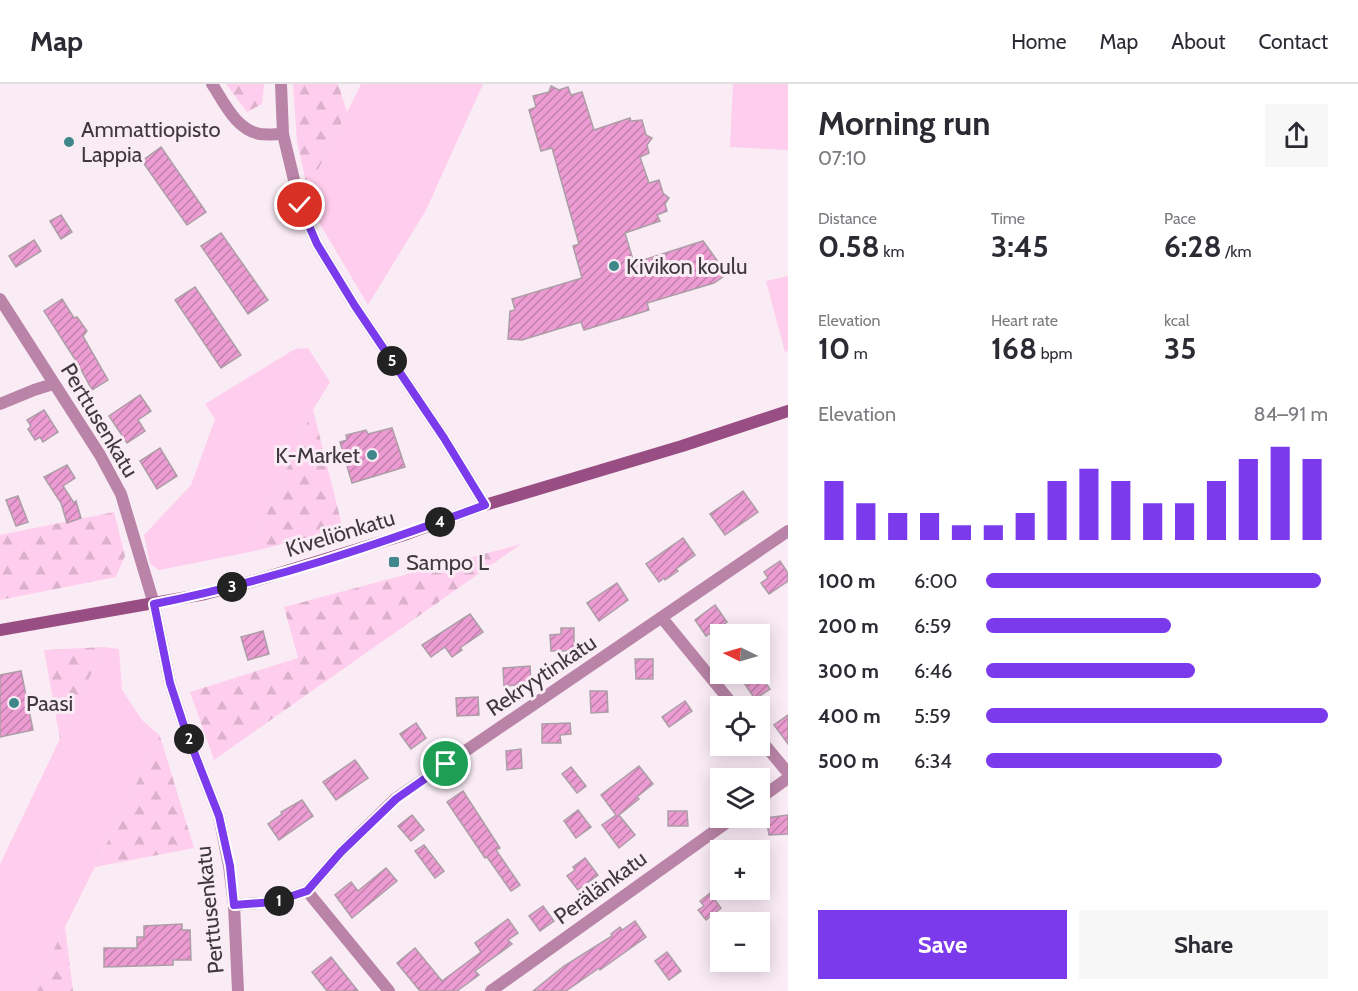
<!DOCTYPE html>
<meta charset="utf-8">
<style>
body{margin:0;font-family:Cabin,sans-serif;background:#f7f7f7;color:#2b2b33;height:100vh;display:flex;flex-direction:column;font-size:22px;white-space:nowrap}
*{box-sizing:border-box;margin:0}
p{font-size:20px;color:#7c7c81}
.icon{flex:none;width:33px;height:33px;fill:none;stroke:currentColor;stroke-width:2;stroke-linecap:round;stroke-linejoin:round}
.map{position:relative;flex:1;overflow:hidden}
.details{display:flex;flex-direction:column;background:#fff;width:570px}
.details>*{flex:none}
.needle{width:39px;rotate:275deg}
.fabs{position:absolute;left:710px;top:540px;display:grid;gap:12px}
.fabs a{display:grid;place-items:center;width:60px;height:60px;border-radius:0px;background:#fff;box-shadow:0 3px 15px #0003;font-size:30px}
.pin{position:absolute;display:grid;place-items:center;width:51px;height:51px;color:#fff;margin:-26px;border:3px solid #fff;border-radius:50%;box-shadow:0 2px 6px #0007}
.km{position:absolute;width:30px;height:30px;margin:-15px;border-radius:50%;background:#222;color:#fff;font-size:16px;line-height:30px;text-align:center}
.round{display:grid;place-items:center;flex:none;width:63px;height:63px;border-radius:0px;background:#f7f7f7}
.headline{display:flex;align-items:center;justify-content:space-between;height:102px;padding:0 30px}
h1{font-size:33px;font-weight:700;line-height:45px}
.stats{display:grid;grid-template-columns:repeat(3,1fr);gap:9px;height:102px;padding:6px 30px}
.stats div{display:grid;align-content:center}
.stats b{font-size:30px;font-weight:700}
.stats small{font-size:16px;font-weight:400}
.stats p{font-size:16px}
.chart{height:168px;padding:12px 30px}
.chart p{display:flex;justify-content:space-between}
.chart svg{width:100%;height:108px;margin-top:6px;stroke:#7c3aed;stroke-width:6}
.action{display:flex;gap:12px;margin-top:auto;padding:12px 30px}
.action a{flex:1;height:69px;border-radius:0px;background:#7c3aed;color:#fff;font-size:24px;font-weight:700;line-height:69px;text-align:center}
.action a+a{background:#f7f7f7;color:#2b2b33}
ul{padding:0 30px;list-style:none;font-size:20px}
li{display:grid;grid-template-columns:96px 72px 1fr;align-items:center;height:45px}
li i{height:15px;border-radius:8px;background:#7c3aed}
header{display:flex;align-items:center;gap:36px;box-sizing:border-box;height:84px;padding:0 30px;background:#fff;border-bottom:2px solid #e1e1e2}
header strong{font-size:28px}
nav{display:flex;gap:33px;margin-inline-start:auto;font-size:21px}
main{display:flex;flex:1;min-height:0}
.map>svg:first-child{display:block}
.grass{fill:#ffcded}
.forest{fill:url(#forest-firs)}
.building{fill:url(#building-hatch);stroke:#ac9ea7;stroke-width:1.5}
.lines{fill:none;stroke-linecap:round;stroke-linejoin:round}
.street{stroke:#b984a7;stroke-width:12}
.secondary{stroke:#994e83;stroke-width:12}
.route-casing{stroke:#fff;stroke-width:12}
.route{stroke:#7c3aed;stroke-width:8}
.poi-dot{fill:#3f878a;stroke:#faecf5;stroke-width:2}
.labels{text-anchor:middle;stroke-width:6;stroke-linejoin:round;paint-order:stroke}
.poi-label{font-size:22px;fill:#3f393d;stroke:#faecf5;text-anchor:start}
.street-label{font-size:22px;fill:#3f393d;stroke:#faecf5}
</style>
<header>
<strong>Map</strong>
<nav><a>Home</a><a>Map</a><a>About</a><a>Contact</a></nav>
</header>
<main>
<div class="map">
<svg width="788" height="907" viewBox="0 0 788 907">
<defs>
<pattern id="forest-firs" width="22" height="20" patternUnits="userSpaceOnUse" patternTransform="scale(1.5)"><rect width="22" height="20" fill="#ffcded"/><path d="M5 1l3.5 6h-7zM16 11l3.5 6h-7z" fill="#dcb1cc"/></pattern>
<pattern id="building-hatch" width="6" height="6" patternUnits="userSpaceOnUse" patternTransform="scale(1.5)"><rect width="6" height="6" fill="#ed9cd3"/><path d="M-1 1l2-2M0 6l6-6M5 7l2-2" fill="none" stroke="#c180ac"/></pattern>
</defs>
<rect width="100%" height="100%" fill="#faecf5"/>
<!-- grass -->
<g class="grass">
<polygon points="361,0 483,0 426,126 368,221 320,140 308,106"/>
<polygon points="733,0 788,0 788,66 730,63"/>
<polygon points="788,192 788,267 785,268 766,197"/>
<polygon points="308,264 330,298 313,326 250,468 159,486 150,480 144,451 191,401 215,335 205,320 295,265"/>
<polygon points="104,563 119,565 122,606 142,636 160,652 33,907 0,907 0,780"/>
</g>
<!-- forest -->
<g class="forest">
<polygon points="226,0 264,0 262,20 247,28"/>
<polygon points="293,0 338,0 347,28 308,106 297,58"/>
<polygon points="313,326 343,445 250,468"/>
<polygon points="114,428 125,472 116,493 0,516 0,451"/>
<polygon points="521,460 214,676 190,608 298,574 284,523"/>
<polygon points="104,563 60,655 44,566"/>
<polygon points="160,652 194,764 95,783"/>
<polygon points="65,843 73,907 33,907"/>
</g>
<!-- building -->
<g class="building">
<polygon points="551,2 559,6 568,3 571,11 582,8 594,46 630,34 631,37 642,36 646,51 652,54 647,61 649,69 640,73 649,99 659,96 663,109 669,114 665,120 667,127 657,131 660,137 625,149 634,179 703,157 727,190 714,199 647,219 649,226 584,246 581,238 522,256 508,255 510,227 515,226 512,215 582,194 573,162 579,160 552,64 541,67 529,26 536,23 533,12 549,8"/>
<polygon points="161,63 206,128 187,141 142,77"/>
<polygon points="61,131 72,148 61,155 50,137"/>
<polygon points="221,149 268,216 248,230 201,162"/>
<polygon points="34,156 41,167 16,183 9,172"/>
<polygon points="195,203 241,271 221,284 175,216"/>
<polygon points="62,215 74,234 77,233 87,247 83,252 108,296 92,306 78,280 44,227"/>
<polygon points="140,311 151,327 138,336 145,347 127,359 109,332"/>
<polygon points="44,326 58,348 43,358 40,353 35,356 28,345 31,342 27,336"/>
<polygon points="392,344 405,383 352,399 340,358 347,356 346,351 366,346 368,350"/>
<polygon points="160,364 177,392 157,405 140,377"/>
<polygon points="67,381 75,394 63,402 74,419 76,417 81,434 67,439 61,419 44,393"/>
<polygon points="743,407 758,428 725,451 710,430"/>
<polygon points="18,412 28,438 16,442 6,416"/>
<polygon points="683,454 695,471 676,485 678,487 665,496 664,494 659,498 646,480"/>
<polygon points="780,477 788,489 788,497 769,510 761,499 768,494 764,488"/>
<polygon points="617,499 628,516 599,537 587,519"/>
<polygon points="715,521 727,538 706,552 695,536"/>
<polygon points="470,530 483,548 460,564 462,566 452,573 445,563 431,573 422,561"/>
<polygon points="561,544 574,544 574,567 551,567 550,551 561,550"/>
<polygon points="263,547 269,570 248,576 241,553"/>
<polygon points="635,575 653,575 653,595 636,595"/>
<polygon points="530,582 531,600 504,602 503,584"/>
<polygon points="21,587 33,646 0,653 0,591"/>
<polygon points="738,590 759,590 770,605 755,615"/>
<polygon points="590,607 607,607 608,628 591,629"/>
<polygon points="478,613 479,631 457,632 456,614"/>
<polygon points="685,617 692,627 669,643 662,633"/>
<polygon points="788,631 788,660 774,641"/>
<polygon points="416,639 426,654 411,665 400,650"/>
<polygon points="570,639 571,650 560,651 561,659 542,659 542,640"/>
<polygon points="521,665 522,684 507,686 506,667"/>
<polygon points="355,676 368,694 336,716 323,698"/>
<polygon points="639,682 653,700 637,713 639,715 619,731 635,751 619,764 602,741 616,731 601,711"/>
<polygon points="571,683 586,702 577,709 562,690"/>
<polygon points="463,707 500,764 496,766 520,801 511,807 487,773 485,774 447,718"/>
<polygon points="302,716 313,732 279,756 268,740 282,730 281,728"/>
<polygon points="578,726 591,743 576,754 564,737"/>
<polygon points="668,727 687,727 688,742 668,742"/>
<polygon points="412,731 424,746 411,757 398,742"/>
<polygon points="788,731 788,750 769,751 766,734"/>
<polygon points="424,761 444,787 435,794 415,767"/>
<polygon points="585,774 598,791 578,806 567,792 575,786 573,783"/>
<polygon points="386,784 397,797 352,834 335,811 351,798 358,807"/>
<polygon points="710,809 721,824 706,836 698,826 704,822 700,817"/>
<polygon points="543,822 554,837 540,847 529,832"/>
<polygon points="508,835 518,849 508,856 512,860 475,887 479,891 457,907 420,907 397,879 415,864 442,897 481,868 475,859"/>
<polygon points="635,837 646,853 600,886 599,884 566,907 533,907 564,882 612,852 611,850 620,843 622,846"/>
<polygon points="182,840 182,846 190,846 191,876 173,876 173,881 104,883 104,864 137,864 137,853 144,853 144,842"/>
<polygon points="667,868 681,887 669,896 655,877"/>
<polygon points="331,873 358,907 327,907 312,888"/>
</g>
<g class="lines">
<!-- street -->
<g class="street">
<path d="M212,0C224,18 236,46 260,50C267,51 276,50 283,50"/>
<polyline points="281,0 283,50 300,121 317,160 355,222 444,354 485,421"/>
<polyline points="0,215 100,371 121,410 154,520 170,599 185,645 219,732 229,782 234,821 238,907"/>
<polyline points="0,320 34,306 53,300"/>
<polyline points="662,534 734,622"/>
<polyline points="759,654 788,689"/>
<polyline points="759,715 788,694"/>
<polyline points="307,807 389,907"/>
<polyline points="234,821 274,818 307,807 341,768 395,715 788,447"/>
<polyline points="491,907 733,734"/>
</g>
<!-- secondary -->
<polyline class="secondary" points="0,546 205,510 264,494 407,450 485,421 682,362 788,327"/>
</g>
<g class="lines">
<defs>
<path id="route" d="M300,121L317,160L355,222L444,354L485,421C377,461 267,498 154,520L170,599L185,645L219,732L230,782L234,821L274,818L307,807L341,768L396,715L446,680"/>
</defs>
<!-- route casing -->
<use href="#route" class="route-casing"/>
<!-- route -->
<use href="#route" class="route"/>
</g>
<!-- markers -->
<g class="poi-dot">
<circle cx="69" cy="58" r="6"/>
<circle cx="614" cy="182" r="6"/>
<circle cx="372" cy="371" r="6"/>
<rect x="388" y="472" width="12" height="12" rx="3"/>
<circle cx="14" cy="619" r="6"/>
</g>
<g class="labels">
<!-- poi labels -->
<g class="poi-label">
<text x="81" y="53">Ammattiopisto<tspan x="81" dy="25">Lappia</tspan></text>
<text x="626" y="190">Kivikon koulu</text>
<text x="360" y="379" text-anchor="end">K-Market</text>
<text x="406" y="486">Sampo L</text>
<text x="26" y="627">Paasi</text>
</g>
<!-- street labels -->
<g class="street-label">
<text transform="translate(100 336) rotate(59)" y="8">Perttusenkatu</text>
<text transform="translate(340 449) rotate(-17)" y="8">Kiveliönkatu</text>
<text transform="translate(541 591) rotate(-34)" y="8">Rekryytinkatu</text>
<text transform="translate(600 803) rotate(-36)" y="8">Perälänkatu</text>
<text transform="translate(209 826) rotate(-96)" y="8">Perttusenkatu</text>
</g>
</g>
</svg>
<div class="fabs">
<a><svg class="needle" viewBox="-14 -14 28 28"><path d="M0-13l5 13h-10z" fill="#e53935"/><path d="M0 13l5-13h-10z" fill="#7c7c81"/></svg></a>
<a><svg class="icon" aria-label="locate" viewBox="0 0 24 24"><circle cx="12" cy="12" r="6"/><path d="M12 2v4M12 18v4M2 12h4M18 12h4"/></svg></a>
<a><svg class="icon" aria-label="layers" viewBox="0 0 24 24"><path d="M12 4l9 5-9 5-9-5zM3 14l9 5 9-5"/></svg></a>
<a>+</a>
<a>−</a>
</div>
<div class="pin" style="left:446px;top:680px;background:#1e9e55"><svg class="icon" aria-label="arrive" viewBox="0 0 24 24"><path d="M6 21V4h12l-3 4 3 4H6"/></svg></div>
<div class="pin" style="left:300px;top:121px;background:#d93025"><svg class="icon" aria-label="check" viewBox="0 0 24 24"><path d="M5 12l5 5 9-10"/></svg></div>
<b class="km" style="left:279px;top:817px">1</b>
<b class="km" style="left:189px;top:655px">2</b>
<b class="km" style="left:232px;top:503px">3</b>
<b class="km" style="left:440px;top:438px">4</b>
<b class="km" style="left:392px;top:277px">5</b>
</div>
<section class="details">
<div class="headline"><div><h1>Morning run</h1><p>07:10</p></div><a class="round"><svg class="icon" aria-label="share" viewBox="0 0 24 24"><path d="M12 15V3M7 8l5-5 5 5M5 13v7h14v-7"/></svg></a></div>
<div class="stats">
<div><p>Distance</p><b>0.58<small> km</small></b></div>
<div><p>Time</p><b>3:45</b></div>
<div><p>Pace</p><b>6:28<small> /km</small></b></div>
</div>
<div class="stats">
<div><p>Elevation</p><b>10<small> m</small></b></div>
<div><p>Heart rate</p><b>168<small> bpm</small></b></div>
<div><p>kcal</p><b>35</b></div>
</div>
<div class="chart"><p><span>Elevation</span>84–91 m</p>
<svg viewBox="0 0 160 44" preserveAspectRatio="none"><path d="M5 44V20M15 44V29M25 44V33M35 44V33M45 44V38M55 44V38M65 44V33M75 44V20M85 44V15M95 44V20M105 44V29M115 44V29M125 44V20M135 44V11M145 44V6M155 44V11"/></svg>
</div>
<ul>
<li><b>100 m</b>6:00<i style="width:98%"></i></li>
<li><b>200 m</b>6:59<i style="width:54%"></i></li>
<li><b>300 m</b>6:46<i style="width:61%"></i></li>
<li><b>400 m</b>5:59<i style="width:100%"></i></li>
<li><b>500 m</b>6:34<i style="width:69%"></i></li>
</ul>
<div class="action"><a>Save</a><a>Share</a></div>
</section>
</main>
